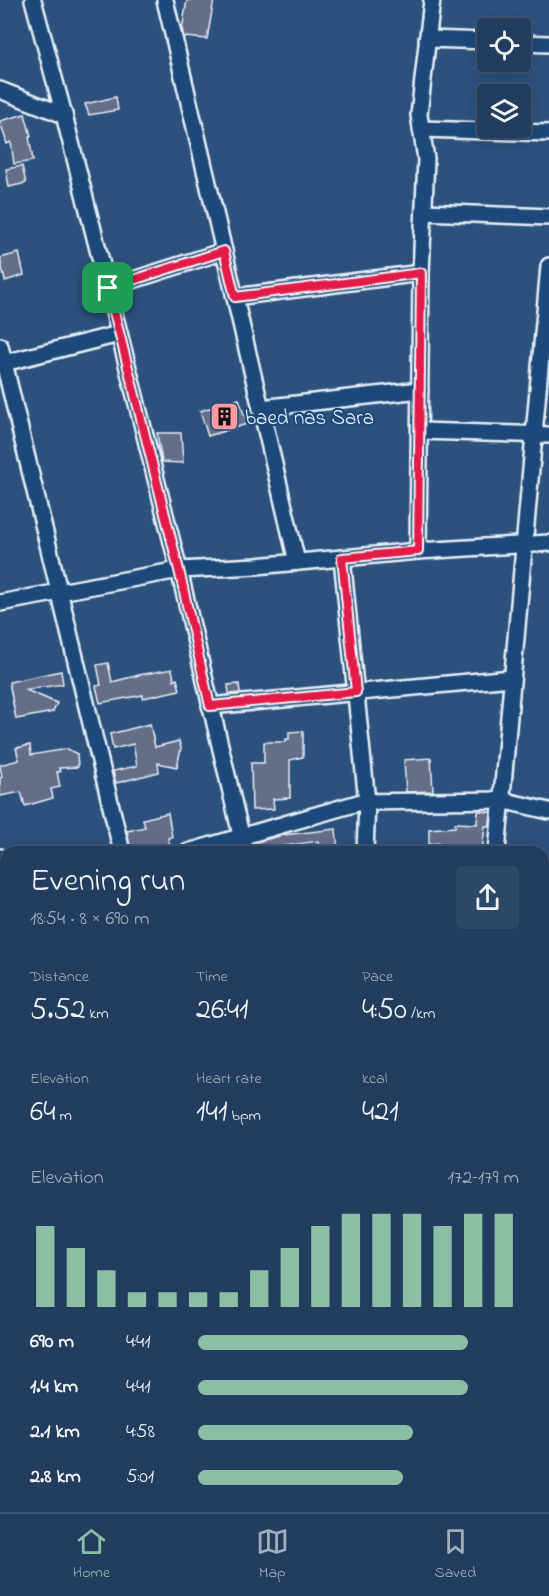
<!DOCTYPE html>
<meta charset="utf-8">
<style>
body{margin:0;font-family:"Indie Flower",sans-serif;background:#2e4867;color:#f1f3f6;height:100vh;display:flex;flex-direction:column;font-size:22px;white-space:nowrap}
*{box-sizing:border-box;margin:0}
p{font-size:20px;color:#a2aebc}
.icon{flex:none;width:33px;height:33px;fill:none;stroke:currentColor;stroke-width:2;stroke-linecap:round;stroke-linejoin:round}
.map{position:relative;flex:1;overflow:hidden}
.panel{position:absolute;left:0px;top:846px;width:549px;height:666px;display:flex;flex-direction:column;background:#223d5e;border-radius:18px 18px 0 0;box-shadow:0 3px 15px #0003,0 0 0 2px #3f5673}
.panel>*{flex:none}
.fabs{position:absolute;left:477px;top:18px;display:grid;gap:12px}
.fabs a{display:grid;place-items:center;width:54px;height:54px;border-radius:6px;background:#223d5e;box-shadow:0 3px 15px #0003,0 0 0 2px #3f5673;font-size:30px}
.pin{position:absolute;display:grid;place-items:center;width:51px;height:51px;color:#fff;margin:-26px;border-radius:12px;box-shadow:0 3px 9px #0006}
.round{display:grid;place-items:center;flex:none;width:63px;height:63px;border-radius:6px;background:#2e4867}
.head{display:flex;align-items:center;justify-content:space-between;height:102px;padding:0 30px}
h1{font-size:33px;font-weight:600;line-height:45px}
.metrics{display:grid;grid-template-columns:repeat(3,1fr);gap:9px;height:102px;padding:6px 30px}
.metrics div{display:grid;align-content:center}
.metrics b{font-size:30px;font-weight:600}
.metrics small{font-size:16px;font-weight:400}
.metrics p{font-size:16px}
.chart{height:168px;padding:12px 30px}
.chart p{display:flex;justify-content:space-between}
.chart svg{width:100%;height:108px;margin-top:6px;stroke:#8abfa5;stroke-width:6}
ul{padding:0 30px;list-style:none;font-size:20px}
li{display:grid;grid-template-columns:96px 72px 1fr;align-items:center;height:45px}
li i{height:15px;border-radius:8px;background:#8abfa5}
.menu{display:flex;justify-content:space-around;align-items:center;height:84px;border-top:2px solid #3f5673;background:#223d5e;font-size:16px;color:#a2aebc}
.menu a{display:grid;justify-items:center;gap:3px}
.menu .active{color:#8abfa5}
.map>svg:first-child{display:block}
.building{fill:#656d88;stroke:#e8f1f8;stroke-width:1.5}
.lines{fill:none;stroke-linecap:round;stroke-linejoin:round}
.minor-casing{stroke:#e8f1f8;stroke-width:20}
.minor{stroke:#1f4a7a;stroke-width:15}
.route-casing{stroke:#fff;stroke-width:12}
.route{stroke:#e11d48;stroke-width:8}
.labels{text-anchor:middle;stroke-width:4.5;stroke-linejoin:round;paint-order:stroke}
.poi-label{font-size:21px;fill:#e8f1f8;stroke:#1f4a7a;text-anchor:start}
</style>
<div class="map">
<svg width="549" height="1512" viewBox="0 0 549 1512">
<rect width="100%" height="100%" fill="#2d517d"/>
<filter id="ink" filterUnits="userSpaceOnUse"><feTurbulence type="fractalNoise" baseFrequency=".0167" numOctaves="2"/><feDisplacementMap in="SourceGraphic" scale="12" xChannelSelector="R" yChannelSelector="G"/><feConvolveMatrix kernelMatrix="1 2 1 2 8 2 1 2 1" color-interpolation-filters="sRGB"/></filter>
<g filter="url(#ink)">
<!-- building -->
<g class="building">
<polygon points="187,0 214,0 207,39 184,37 182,29"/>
<polygon points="116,97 118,110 89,115 85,104"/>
<polygon points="25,114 31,136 29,137 33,161 14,164 11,142 7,144 0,121"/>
<polygon points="22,166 26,183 9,187 6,169"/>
<polygon points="19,253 24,275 5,281 0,258"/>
<polygon points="239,399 247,424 208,436 200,411"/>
<polygon points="157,433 181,433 183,463 162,462"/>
<polygon points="108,663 112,682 139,675 172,669 174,680 177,679 180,690 143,698 143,695 100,703 96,686 101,685 97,665"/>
<polygon points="61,671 63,684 26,690 57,703 53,712 16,719 9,682"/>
<polygon points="239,684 240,693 229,694 228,685"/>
<polygon points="150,724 155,747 179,741 181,748 177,767 158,763 159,772 116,783 113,771 137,766 133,744 113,749 110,734"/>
<polygon points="303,731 303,757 290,760 290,798 273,799 274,809 252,810 251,763 264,763 264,742 286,742 286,739 289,739 289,732"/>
<polygon points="30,745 31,755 68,749 77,754 78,767 59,768 60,772 57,772 60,787 51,789 53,798 25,806 21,792 0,796 0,778 2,777 0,765 19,760 16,748"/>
<polygon points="431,758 433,791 406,792 404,760"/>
<polygon points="478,811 491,812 490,826 485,826 482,852 440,852 440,843 429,844 429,829 455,827 455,823 477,824"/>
<polygon points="168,813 172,837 168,838 170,846 144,852 131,852 127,831 145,827 143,819"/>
<polygon points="336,829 338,852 319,852 318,841 277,847 279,852 259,852 257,842 283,835"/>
</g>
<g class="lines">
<defs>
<g id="minor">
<polyline points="33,0 64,115 179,570 245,852"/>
<polyline points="165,0 297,562"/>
<polyline points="427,39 488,41"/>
<polyline points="520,43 549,44"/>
<polyline points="0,90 64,115"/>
<polyline points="421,129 549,133"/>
<polyline points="424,212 549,217"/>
<polyline points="108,288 224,251"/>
<polyline points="235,297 421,273"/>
<polyline points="0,346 122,852"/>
<polyline points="4,363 119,334"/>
<polyline points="261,408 420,390"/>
<polyline points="420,431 549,435"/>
<polyline points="418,551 421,273 426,159 419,115 432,0"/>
<polyline points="342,558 367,802 365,852"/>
<polyline points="0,603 179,570 256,566 418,551 549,543"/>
<polyline points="210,706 512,678"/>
<polyline points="188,852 361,802 501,800 549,811"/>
<polyline points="497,852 549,266"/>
<polyline points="0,857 6,881"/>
<polyline points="0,975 6,973"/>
<polyline points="543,1009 549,1009"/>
<polyline points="0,1200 6,1199"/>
<polyline points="543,1266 549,1266"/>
<polyline points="0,1382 6,1380"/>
<polyline points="543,1382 549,1382"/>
<polyline points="0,1430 6,1454"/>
<polyline points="0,1494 6,1492"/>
<polyline points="19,1506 21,1512"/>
<polyline points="160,1506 162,1512"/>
<polyline points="284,1506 285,1512"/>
<polyline points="359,1506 359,1512"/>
<polyline points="68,1512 93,1506"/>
<polyline points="511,1512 549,1511"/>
</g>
</defs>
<!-- minor casing -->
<use href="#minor" class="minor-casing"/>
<!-- minor -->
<use href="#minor" class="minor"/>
</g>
</g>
<g class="lines" filter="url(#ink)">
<defs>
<polygon id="route" points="224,251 235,297 421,273 418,551 342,558 356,692 210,706 179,570 108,288"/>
</defs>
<!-- route casing -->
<use href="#route" class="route-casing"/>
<!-- route -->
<use href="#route" class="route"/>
</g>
<!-- icons -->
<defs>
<symbol id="building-square" viewBox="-11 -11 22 22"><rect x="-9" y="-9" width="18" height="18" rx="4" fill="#ff9aa2" stroke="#1f4a7a"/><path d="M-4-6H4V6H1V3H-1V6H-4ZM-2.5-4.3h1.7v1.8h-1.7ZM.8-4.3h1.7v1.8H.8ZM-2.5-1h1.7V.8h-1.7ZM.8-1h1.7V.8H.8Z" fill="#111"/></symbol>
</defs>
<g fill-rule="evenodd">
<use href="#building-square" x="208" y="400" width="33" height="33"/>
</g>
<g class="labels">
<!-- poi labels -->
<g class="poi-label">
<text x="245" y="424">baed nas Sara</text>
</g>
</g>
</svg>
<div class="fabs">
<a><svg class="icon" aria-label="locate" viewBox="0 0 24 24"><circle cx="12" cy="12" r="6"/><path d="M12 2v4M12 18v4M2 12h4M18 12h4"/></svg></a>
<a><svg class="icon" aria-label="layers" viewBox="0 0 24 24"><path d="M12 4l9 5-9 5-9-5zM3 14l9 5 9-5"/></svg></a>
</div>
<div class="pin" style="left:108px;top:288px;background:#1e9e55"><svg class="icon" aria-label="arrive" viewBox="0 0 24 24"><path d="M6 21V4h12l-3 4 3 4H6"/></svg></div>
<section class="panel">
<div class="head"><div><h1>Evening run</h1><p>18:54 · 8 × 690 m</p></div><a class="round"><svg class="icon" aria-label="share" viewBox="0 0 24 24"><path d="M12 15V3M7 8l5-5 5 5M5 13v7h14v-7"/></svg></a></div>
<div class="metrics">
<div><p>Distance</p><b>5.52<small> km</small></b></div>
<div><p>Time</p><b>26:41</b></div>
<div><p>Pace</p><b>4:50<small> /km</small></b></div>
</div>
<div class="metrics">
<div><p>Elevation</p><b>64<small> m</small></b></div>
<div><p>Heart rate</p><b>141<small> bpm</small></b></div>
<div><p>kcal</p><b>421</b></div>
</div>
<div class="chart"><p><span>Elevation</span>172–179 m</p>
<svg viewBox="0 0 160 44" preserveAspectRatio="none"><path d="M5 44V11M15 44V20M25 44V29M35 44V38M45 44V38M55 44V38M65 44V38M75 44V29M85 44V20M95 44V11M105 44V6M115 44V6M125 44V6M135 44V11M145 44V6M155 44V6"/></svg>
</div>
<ul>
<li><b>690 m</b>4:41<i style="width:84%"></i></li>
<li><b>1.4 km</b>4:41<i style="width:84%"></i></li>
<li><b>2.1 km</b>4:58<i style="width:67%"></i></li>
<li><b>2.8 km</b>5:01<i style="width:64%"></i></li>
</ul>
</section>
</div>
<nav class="menu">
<a class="active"><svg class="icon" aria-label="home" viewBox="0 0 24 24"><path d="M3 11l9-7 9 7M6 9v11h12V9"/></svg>Home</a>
<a><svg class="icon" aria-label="map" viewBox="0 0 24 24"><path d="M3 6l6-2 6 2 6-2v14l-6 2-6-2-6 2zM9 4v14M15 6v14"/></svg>Map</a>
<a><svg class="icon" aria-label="saved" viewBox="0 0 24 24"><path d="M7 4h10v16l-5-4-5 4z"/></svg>Saved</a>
</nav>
